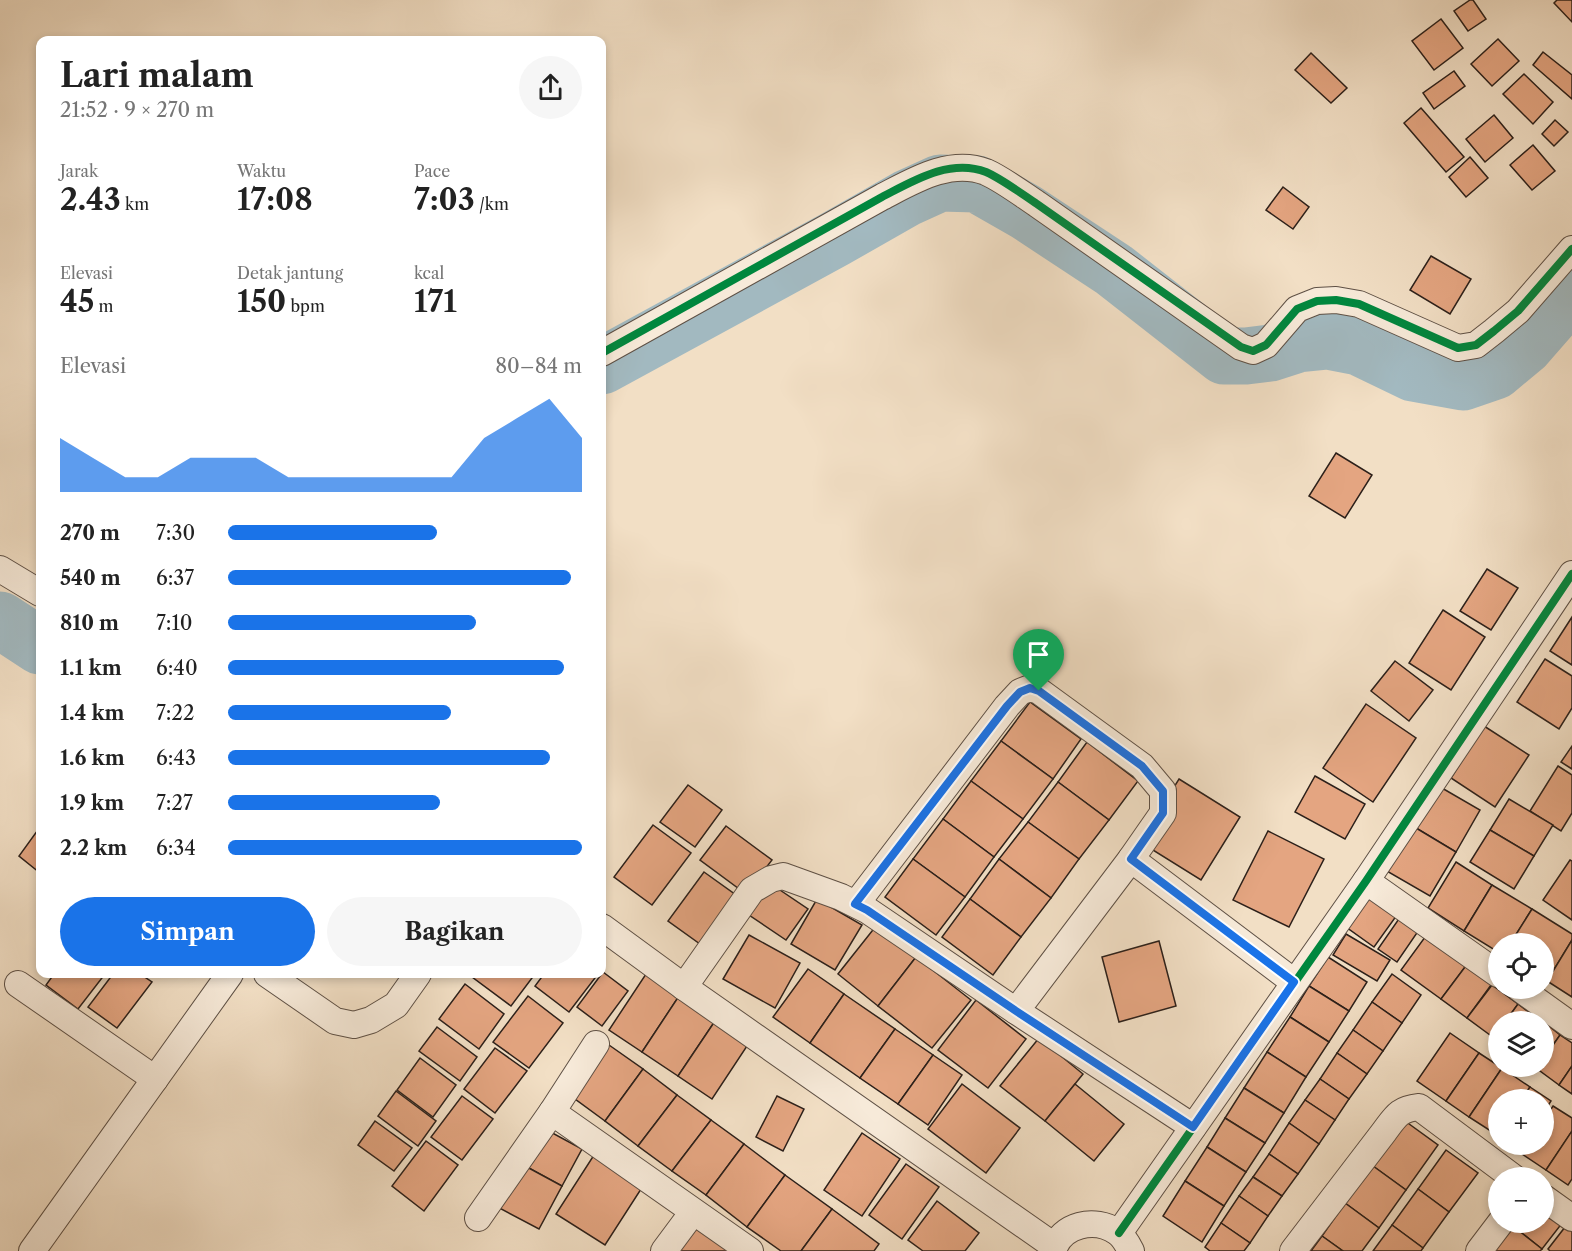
<!DOCTYPE html>
<html lang="id">
<meta charset="utf-8">
<style>
body{margin:0;font-family:"Libre Caslon Text",serif;background:#f6f6f6;color:#222;height:100vh;display:flex;flex-direction:column;font-size:22px;white-space:nowrap}
*{box-sizing:border-box;margin:0}
p{font-size:20px;color:#767676}
.icon{flex:none;width:33px;height:33px;fill:none;stroke:currentColor;stroke-width:2;stroke-linecap:round;stroke-linejoin:round}
.map{position:relative;flex:1;overflow:hidden}
.drawer{position:absolute;left:36px;top:36px;width:570px;height:942px;display:flex;flex-direction:column;background:#fff;border-radius:12px;box-shadow:0 3px 9px #0003}
.drawer>*{flex:none}
.fabs{position:absolute;left:1488px;top:933px;display:grid;gap:12px}
.fabs a{display:grid;place-items:center;width:66px;height:66px;border-radius:50%;background:#fff;box-shadow:0 3px 9px #0003;font-size:30px}
.pin{position:absolute;display:grid;place-items:center;width:51px;height:51px;color:#fff;margin:-62px -26px;border-radius:50% 50% 50% 0;rotate:-45deg;box-shadow:0 0 6px #0007}
.pin .icon{rotate:45deg}
.round{display:grid;place-items:center;flex:none;width:63px;height:63px;border-radius:32px;background:#f6f6f6}
.summary{display:flex;align-items:center;justify-content:space-between;height:102px;padding:0 24px}
h1{font-size:33px;font-weight:800;line-height:45px}
.figures{display:grid;grid-template-columns:repeat(3,1fr);gap:9px;height:102px;padding:6px 24px}
.figures div{display:grid;align-content:center}
.figures b{font-size:30px;font-weight:800}
.figures small{font-size:16px;font-weight:400}
.figures p{font-size:16px}
.chart{height:168px;padding:12px 24px}
.chart p{display:flex;justify-content:space-between}
.chart svg{width:100%;height:108px;margin-top:6px;fill:#1a73e8;opacity:.7}
.cta{display:flex;gap:12px;margin-top:auto;padding:12px 24px}
.cta a{flex:1;height:69px;border-radius:36px;background:#1a73e8;color:#fff;font-size:24px;font-weight:800;line-height:69px;text-align:center}
.cta a+a{background:#f6f6f6;color:#222}
ul{padding:0 24px;list-style:none;font-size:20px}
li{display:grid;grid-template-columns:96px 72px 1fr;align-items:center;height:45px}
li i{height:15px;border-radius:8px;background:#1a73e8}
.map>svg:first-child{display:block}
.lines{fill:none;stroke-linecap:round;stroke-linejoin:round}
.river{stroke:#a2b9c0;stroke-width:57}
.building{fill:#e4a581;stroke:#2c201a;stroke-width:1.5}
.street-casing{stroke:#5e5045;stroke-width:28}
.street{stroke:#f7ead9;stroke-width:26}
.cycleway-casing{stroke:#f7ead9;stroke-width:11}
.cycleway{stroke:#00873e;stroke-width:8}
.route-casing{stroke:#fff;stroke-width:12}
.route{stroke:#1a73e8;stroke-width:8}
</style>
<div class="map">
<svg width="1572" height="1251" viewBox="0 0 1572 1251">
<rect width="100%" height="100%" fill="#f2dfc5"/>
<filter id="stains"><feTurbulence type="fractalNoise" baseFrequency=".00333" numOctaves="4"/><feColorMatrix values="0 0 0 0 .2 0 0 0 0 .09 0 0 0 0 .02 0 0 0 .5 -.17"/></filter>
<radialGradient id="worn" r=".72"><stop offset=".6" stop-color="#630" stop-opacity="0"/><stop offset="1" stop-color="#630" stop-opacity=".3"/></radialGradient>
<g class="lines">
<!-- river -->
<g class="river">
<polyline points="602,366 835,239 907,198 940,183 977,184 1026,212 1114,270 1224,356 1246,356 1270,353 1298,344 1328,341 1359,347 1413,373 1463,382 1495,371 1525,346 1572,292"/>
<polyline points="0,620 40,646"/>
</g>
</g>
<!-- building -->
<g class="building">
<polygon points="1470,0 1473,0 1486,19 1468,31 1454,11"/>
<polygon points="1557,0 1572,0 1572,22 1554,3"/>
<polygon points="1441,19 1463,48 1434,70 1412,41"/>
<polygon points="1498,39 1519,61 1492,86 1471,64"/>
<polygon points="1543,52 1572,75 1572,99 1533,65"/>
<polygon points="1311,53 1347,88 1331,103 1295,70"/>
<polygon points="1454,71 1465,86 1434,109 1423,93"/>
<polygon points="1524,74 1553,102 1533,124 1503,94"/>
<polygon points="1421,108 1464,157 1446,172 1404,123"/>
<polygon points="1494,115 1513,138 1485,162 1466,139"/>
<polygon points="1555,120 1568,132 1554,146 1542,134"/>
<polygon points="1533,145 1555,171 1532,190 1510,165"/>
<polygon points="1470,157 1488,178 1466,197 1449,177"/>
<polygon points="1283,187 1309,207 1293,229 1266,210"/>
<polygon points="1431,256 1471,279 1450,314 1410,290"/>
<polygon points="1336,453 1372,475 1345,518 1309,496"/>
<polygon points="1487,569 1518,588 1491,630 1460,611"/>
<polygon points="1443,610 1485,637 1451,690 1409,663"/>
<polygon points="1572,617 1572,665 1550,651"/>
<polygon points="1545,659 1572,676 1572,708 1559,729 1517,702"/>
<polygon points="1395,661 1433,690 1409,721 1371,691"/>
<polygon points="1030,702 1081,739 1053,779 1001,741"/>
<polygon points="1366,704 1416,738 1373,802 1323,768"/>
<polygon points="1484,726 1529,755 1495,807 1451,778"/>
<polygon points="1001,741 1053,779 1023,819 971,781"/>
<polygon points="1087,742 1138,781 1109,820 1058,782"/>
<polygon points="1572,746 1572,769 1561,762"/>
<polygon points="1558,766 1572,775 1572,813 1561,831 1530,811"/>
<polygon points="1315,776 1365,804 1345,839 1295,812"/>
<polygon points="1179,779 1240,817 1201,880 1140,842"/>
<polygon points="971,781 1023,819 994,857 943,819"/>
<polygon points="1058,782 1109,820 1079,859 1028,822"/>
<polygon points="1435,784 1480,810 1456,852 1411,825"/>
<polygon points="688,785 722,810 695,847 660,822"/>
<polygon points="1509,799 1553,825 1534,856 1490,830"/>
<polygon points="943,819 994,857 965,897 913,859"/>
<polygon points="1028,822 1079,859 1051,898 999,859"/>
<polygon points="653,825 691,853 652,905 614,877"/>
<polygon points="1411,825 1456,852 1430,896 1385,870"/>
<polygon points="726,826 772,860 746,894 700,860"/>
<polygon points="40,827 40,873 19,856"/>
<polygon points="1490,830 1534,856 1514,889 1470,862"/>
<polygon points="1268,831 1324,859 1289,927 1233,900"/>
<polygon points="913,859 965,897 936,935 885,897"/>
<polygon points="999,859 1051,898 1021,937 970,899"/>
<polygon points="1570,860 1572,861 1572,920 1543,900"/>
<polygon points="1456,862 1492,885 1464,931 1428,908"/>
<polygon points="704,872 736,895 700,944 668,921"/>
<polygon points="771,884 808,909 786,940 749,915"/>
<polygon points="1492,885 1532,909 1510,944 1498,944 1498,952 1464,931"/>
<polygon points="1370,895 1397,915 1374,947 1346,927"/>
<polygon points="817,899 862,925 835,970 791,944"/>
<polygon points="970,899 1021,937 993,975 942,937"/>
<polygon points="1532,909 1572,934 1572,940 1547,981 1544,979 1544,944 1510,944"/>
<polygon points="1403,913 1421,927 1397,962 1378,949"/>
<polygon points="876,926 916,957 878,1006 838,974"/>
<polygon points="1428,933 1468,963 1441,999 1401,970"/>
<polygon points="1346,934 1390,960 1377,981 1333,955"/>
<polygon points="749,935 800,963 775,1008 723,979"/>
<polygon points="1572,940 1572,997 1547,981"/>
<polygon points="1159,941 1176,1006 1119,1022 1102,957"/>
<polygon points="916,957 971,1000 932,1048 878,1006"/>
<polygon points="1328,957 1367,982 1349,1011 1309,986"/>
<polygon points="1468,963 1494,981 1467,1018 1441,999"/>
<polygon points="808,969 844,994 810,1043 773,1017"/>
<polygon points="603,972 628,991 602,1026 577,1007"/>
<polygon points="54,974 105,974 78,1009 46,985"/>
<polygon points="113,974 140,974 152,982 117,1028 88,1007"/>
<polygon points="468,974 535,974 511,1006"/>
<polygon points="544,974 598,974 569,1012 535,986"/>
<polygon points="646,974 679,996 642,1052 609,1030"/>
<polygon points="1392,974 1421,995 1402,1023 1372,1002"/>
<polygon points="465,984 504,1014 479,1049 439,1019"/>
<polygon points="1492,985 1518,1004 1505,1022 1498,1022 1498,1031 1494,1038 1467,1018"/>
<polygon points="1309,986 1349,1011 1329,1042 1290,1017"/>
<polygon points="844,994 895,1029 860,1078 810,1043"/>
<polygon points="528,996 563,1023 529,1068 493,1042"/>
<polygon points="679,996 715,1021 678,1076 642,1052"/>
<polygon points="976,1000 1026,1039 988,1088 938,1050"/>
<polygon points="1372,1002 1402,1023 1383,1051 1353,1030"/>
<polygon points="1518,1004 1542,1022 1505,1022"/>
<polygon points="1290,1017 1329,1042 1306,1077 1267,1052"/>
<polygon points="715,1021 749,1043 712,1099 678,1076"/>
<polygon points="1544,1022 1560,1035 1544,1058"/>
<polygon points="437,1027 477,1057 460,1081 419,1051"/>
<polygon points="895,1029 933,1055 898,1104 860,1078"/>
<polygon points="1353,1030 1383,1051 1367,1074 1337,1053"/>
<polygon points="1450,1033 1479,1053 1446,1101 1417,1081"/>
<polygon points="1560,1035 1572,1043 1572,1066 1559,1085 1536,1068 1537,1066 1544,1066 1544,1058"/>
<polygon points="1039,1038 1083,1074 1045,1121 1000,1086"/>
<polygon points="609,1045 643,1069 605,1121 571,1096"/>
<polygon points="495,1048 527,1071 495,1113 464,1089"/>
<polygon points="1267,1052 1306,1077 1284,1113 1244,1088"/>
<polygon points="1337,1053 1367,1074 1349,1099 1320,1079"/>
<polygon points="1479,1053 1502,1068 1469,1117 1446,1101"/>
<polygon points="933,1055 962,1075 928,1125 898,1104"/>
<polygon points="420,1058 456,1085 433,1117 397,1090"/>
<polygon points="1572,1066 1572,1094 1559,1085"/>
<polygon points="1502,1068 1530,1087 1521,1100 1498,1100 1498,1134 1497,1135 1469,1117"/>
<polygon points="643,1069 677,1095 638,1146 605,1121"/>
<polygon points="1320,1079 1349,1099 1335,1120 1305,1100"/>
<polygon points="962,1084 1020,1128 986,1173 928,1129"/>
<polygon points="1075,1084 1124,1124 1094,1161 1045,1121"/>
<polygon points="1530,1087 1551,1101 1544,1112 1544,1100 1521,1100"/>
<polygon points="1244,1088 1284,1113 1265,1143 1225,1118"/>
<polygon points="396,1091 436,1121 418,1146 378,1116"/>
<polygon points="677,1095 711,1120 672,1171 638,1146"/>
<polygon points="462,1096 493,1119 462,1160 431,1137"/>
<polygon points="777,1096 804,1109 783,1151 756,1137"/>
<polygon points="1305,1100 1335,1120 1319,1144 1289,1123"/>
<polygon points="1553,1106 1572,1118 1572,1131 1546,1170 1522,1154 1528,1144 1544,1144 1544,1120"/>
<polygon points="1225,1118 1265,1143 1246,1172 1207,1147"/>
<polygon points="711,1120 744,1144 706,1195 672,1171"/>
<polygon points="375,1121 412,1148 394,1171 358,1145"/>
<polygon points="1405,1121 1438,1145 1406,1190 1373,1166"/>
<polygon points="534,1123 582,1149 562,1186 514,1160"/>
<polygon points="1289,1123 1319,1144 1298,1174 1269,1154"/>
<polygon points="1572,1131 1572,1179 1568,1185 1546,1170"/>
<polygon points="862,1133 900,1159 862,1216 824,1190"/>
<polygon points="426,1141 458,1165 424,1211 392,1186"/>
<polygon points="744,1144 785,1175 747,1227 706,1195"/>
<polygon points="1207,1147 1246,1172 1224,1206 1185,1181"/>
<polygon points="1446,1150 1478,1173 1449,1212 1418,1189"/>
<polygon points="1269,1154 1298,1174 1282,1196 1253,1177"/>
<polygon points="594,1155 643,1186 605,1245 556,1214"/>
<polygon points="514,1160 562,1186 539,1229 490,1203"/>
<polygon points="906,1164 939,1187 902,1239 869,1215"/>
<polygon points="1373,1166 1406,1190 1379,1228 1345,1203"/>
<polygon points="785,1175 832,1209 801,1251 781,1251 747,1227"/>
<polygon points="1253,1177 1282,1196 1268,1216 1239,1196"/>
<polygon points="1185,1181 1224,1206 1202,1242 1163,1216"/>
<polygon points="1418,1189 1449,1212 1423,1248 1392,1225"/>
<polygon points="1239,1196 1268,1216 1250,1243 1221,1223"/>
<polygon points="937,1201 979,1233 965,1251 923,1251 908,1240"/>
<polygon points="1345,1203 1379,1228 1362,1251 1343,1251 1322,1236"/>
<polygon points="1544,1207 1563,1222 1542,1249 1509,1223 1544,1222"/>
<polygon points="832,1209 879,1244 874,1251 801,1251"/>
<polygon points="675,1217 730,1248 728,1251 656,1251"/>
<polygon points="1569,1222 1572,1225 1572,1251 1550,1251 1548,1249"/>
<polygon points="1221,1223 1250,1243 1244,1251 1210,1251 1205,1247"/>
<polygon points="1509,1223 1542,1249 1540,1251 1488,1251"/>
<polygon points="1392,1225 1423,1248 1421,1251 1373,1251"/>
<polygon points="1322,1236 1343,1251 1311,1251"/>
</g>
<g class="lines">
<defs>
<g id="street">
<path d="M602,353L882,197C913,181 950,158 986,172C1002,179 1022,194 1037,204L1241,347L1253,351L1266,345L1297,309L1317,301L1336,300L1359,304L1458,348L1476,345L1494,331L1518,311L1572,249"/>
<polyline points="0,569 40,593"/>
<polyline points="1366,881 1498,974"/>
<polyline points="856,904 1007,706 1020,692 1030,688 1039,691 1142,766 1163,791 1163,813 1131,859"/>
<polyline points="602,927 684,987 1054,1246"/>
<polyline points="267,974 335,1021 354,1025 371,1020 396,1005 418,974"/>
<polyline points="18,984 155,1079"/>
<polyline points="684,987 752,890 771,879 783,876 841,897 867,910 1016,1011"/>
<polyline points="1519,988 1572,1026"/>
<polyline points="552,1112 750,1251"/>
<polyline points="1193,1127 1016,1011 1131,859 1294,982"/>
<polyline points="1544,1198 1572,1218"/>
<polyline points="478,1218 552,1112 596,1044"/>
<polyline points="1119,1233 1366,881 1572,574"/>
<polyline points="32,1251 230,974"/>
<polyline points="664,1251 693,1212"/>
<path d="M1053,1251C1061,1224 1095,1217 1117,1232C1123,1236 1128,1245 1131,1251"/>
<path d="M1293,1251L1384,1132C1396,1116 1399,1109 1419,1107L1514,1178"/>
<polyline points="1479,1251 1501,1222"/>
</g>
</defs>
<!-- street casing -->
<use href="#street" class="street-casing"/>
<!-- street -->
<use href="#street" class="street"/>
<defs>
<g id="cycleway">
<path d="M602,353L882,197C913,181 950,158 986,172C1002,179 1022,194 1037,204L1241,347L1253,351L1266,345L1297,309L1317,301L1336,300L1359,304L1458,348L1476,345L1494,331L1518,311L1572,249"/>
<polyline points="1119,1233 1366,881 1572,574"/>
</g>
</defs>
<!-- cycleway casing -->
<use href="#cycleway" class="cycleway-casing"/>
<!-- cycleway -->
<use href="#cycleway" class="cycleway"/>
</g>
<g class="lines">
<defs>
<polygon id="route" points="1030,688 1039,691 1142,766 1163,791 1163,813 1131,859 1294,982 1193,1127 1016,1011 867,910 855,904 1007,706 1020,692"/>
</defs>
<!-- route casing -->
<use href="#route" class="route-casing"/>
<!-- route -->
<use href="#route" class="route"/>
</g>
<rect width="100%" height="100%" filter="url(#stains)"/>
<rect width="100%" height="100%" fill="url(#worn)"/>
</svg>
<div class="fabs">
<a><svg class="icon" aria-label="locate" viewBox="0 0 24 24"><circle cx="12" cy="12" r="6"/><path d="M12 2v4M12 18v4M2 12h4M18 12h4"/></svg></a>
<a><svg class="icon" aria-label="layers" viewBox="0 0 24 24"><path d="M12 4l9 5-9 5-9-5zM3 14l9 5 9-5"/></svg></a>
<a>+</a>
<a>−</a>
</div>
<div class="pin" style="left:1039px;top:691px;background:#1e9e55"><svg class="icon" aria-label="arrive" viewBox="0 0 24 24"><path d="M6 21V4h12l-3 4 3 4H6"/></svg></div>
<section class="drawer">
<div class="summary"><div><h1>Lari malam</h1><p>21:52 · 9 × 270 m</p></div><a class="round"><svg class="icon" aria-label="share" viewBox="0 0 24 24"><path d="M12 15V3M7 8l5-5 5 5M5 13v7h14v-7"/></svg></a></div>
<div class="figures">
<div><p>Jarak</p><b>2.43<small> km</small></b></div>
<div><p>Waktu</p><b>17:08</b></div>
<div><p>Pace</p><b>7:03<small> /km</small></b></div>
</div>
<div class="figures">
<div><p>Elevasi</p><b>45<small> m</small></b></div>
<div><p>Detak jantung</p><b>150<small> bpm</small></b></div>
<div><p>kcal</p><b>171</b></div>
</div>
<div class="chart"><p><span>Elevasi</span>80–84 m</p>
<svg viewBox="0 0 160 44" preserveAspectRatio="none"><path d="M0 44V22L10 30L20 38L30 38L40 30L50 30L60 30L70 38L80 38L90 38L100 38L110 38L120 38L130 22L140 14L150 6L160 22V44z"/></svg>
</div>
<ul>
<li><b>270 m</b>7:30<i style="width:59%"></i></li>
<li><b>540 m</b>6:37<i style="width:97%"></i></li>
<li><b>810 m</b>7:10<i style="width:70%"></i></li>
<li><b>1.1 km</b>6:40<i style="width:95%"></i></li>
<li><b>1.4 km</b>7:22<i style="width:63%"></i></li>
<li><b>1.6 km</b>6:43<i style="width:91%"></i></li>
<li><b>1.9 km</b>7:27<i style="width:60%"></i></li>
<li><b>2.2 km</b>6:34<i style="width:100%"></i></li>
</ul>
<div class="cta"><a>Simpan</a><a>Bagikan</a></div>
</section>
</div>
